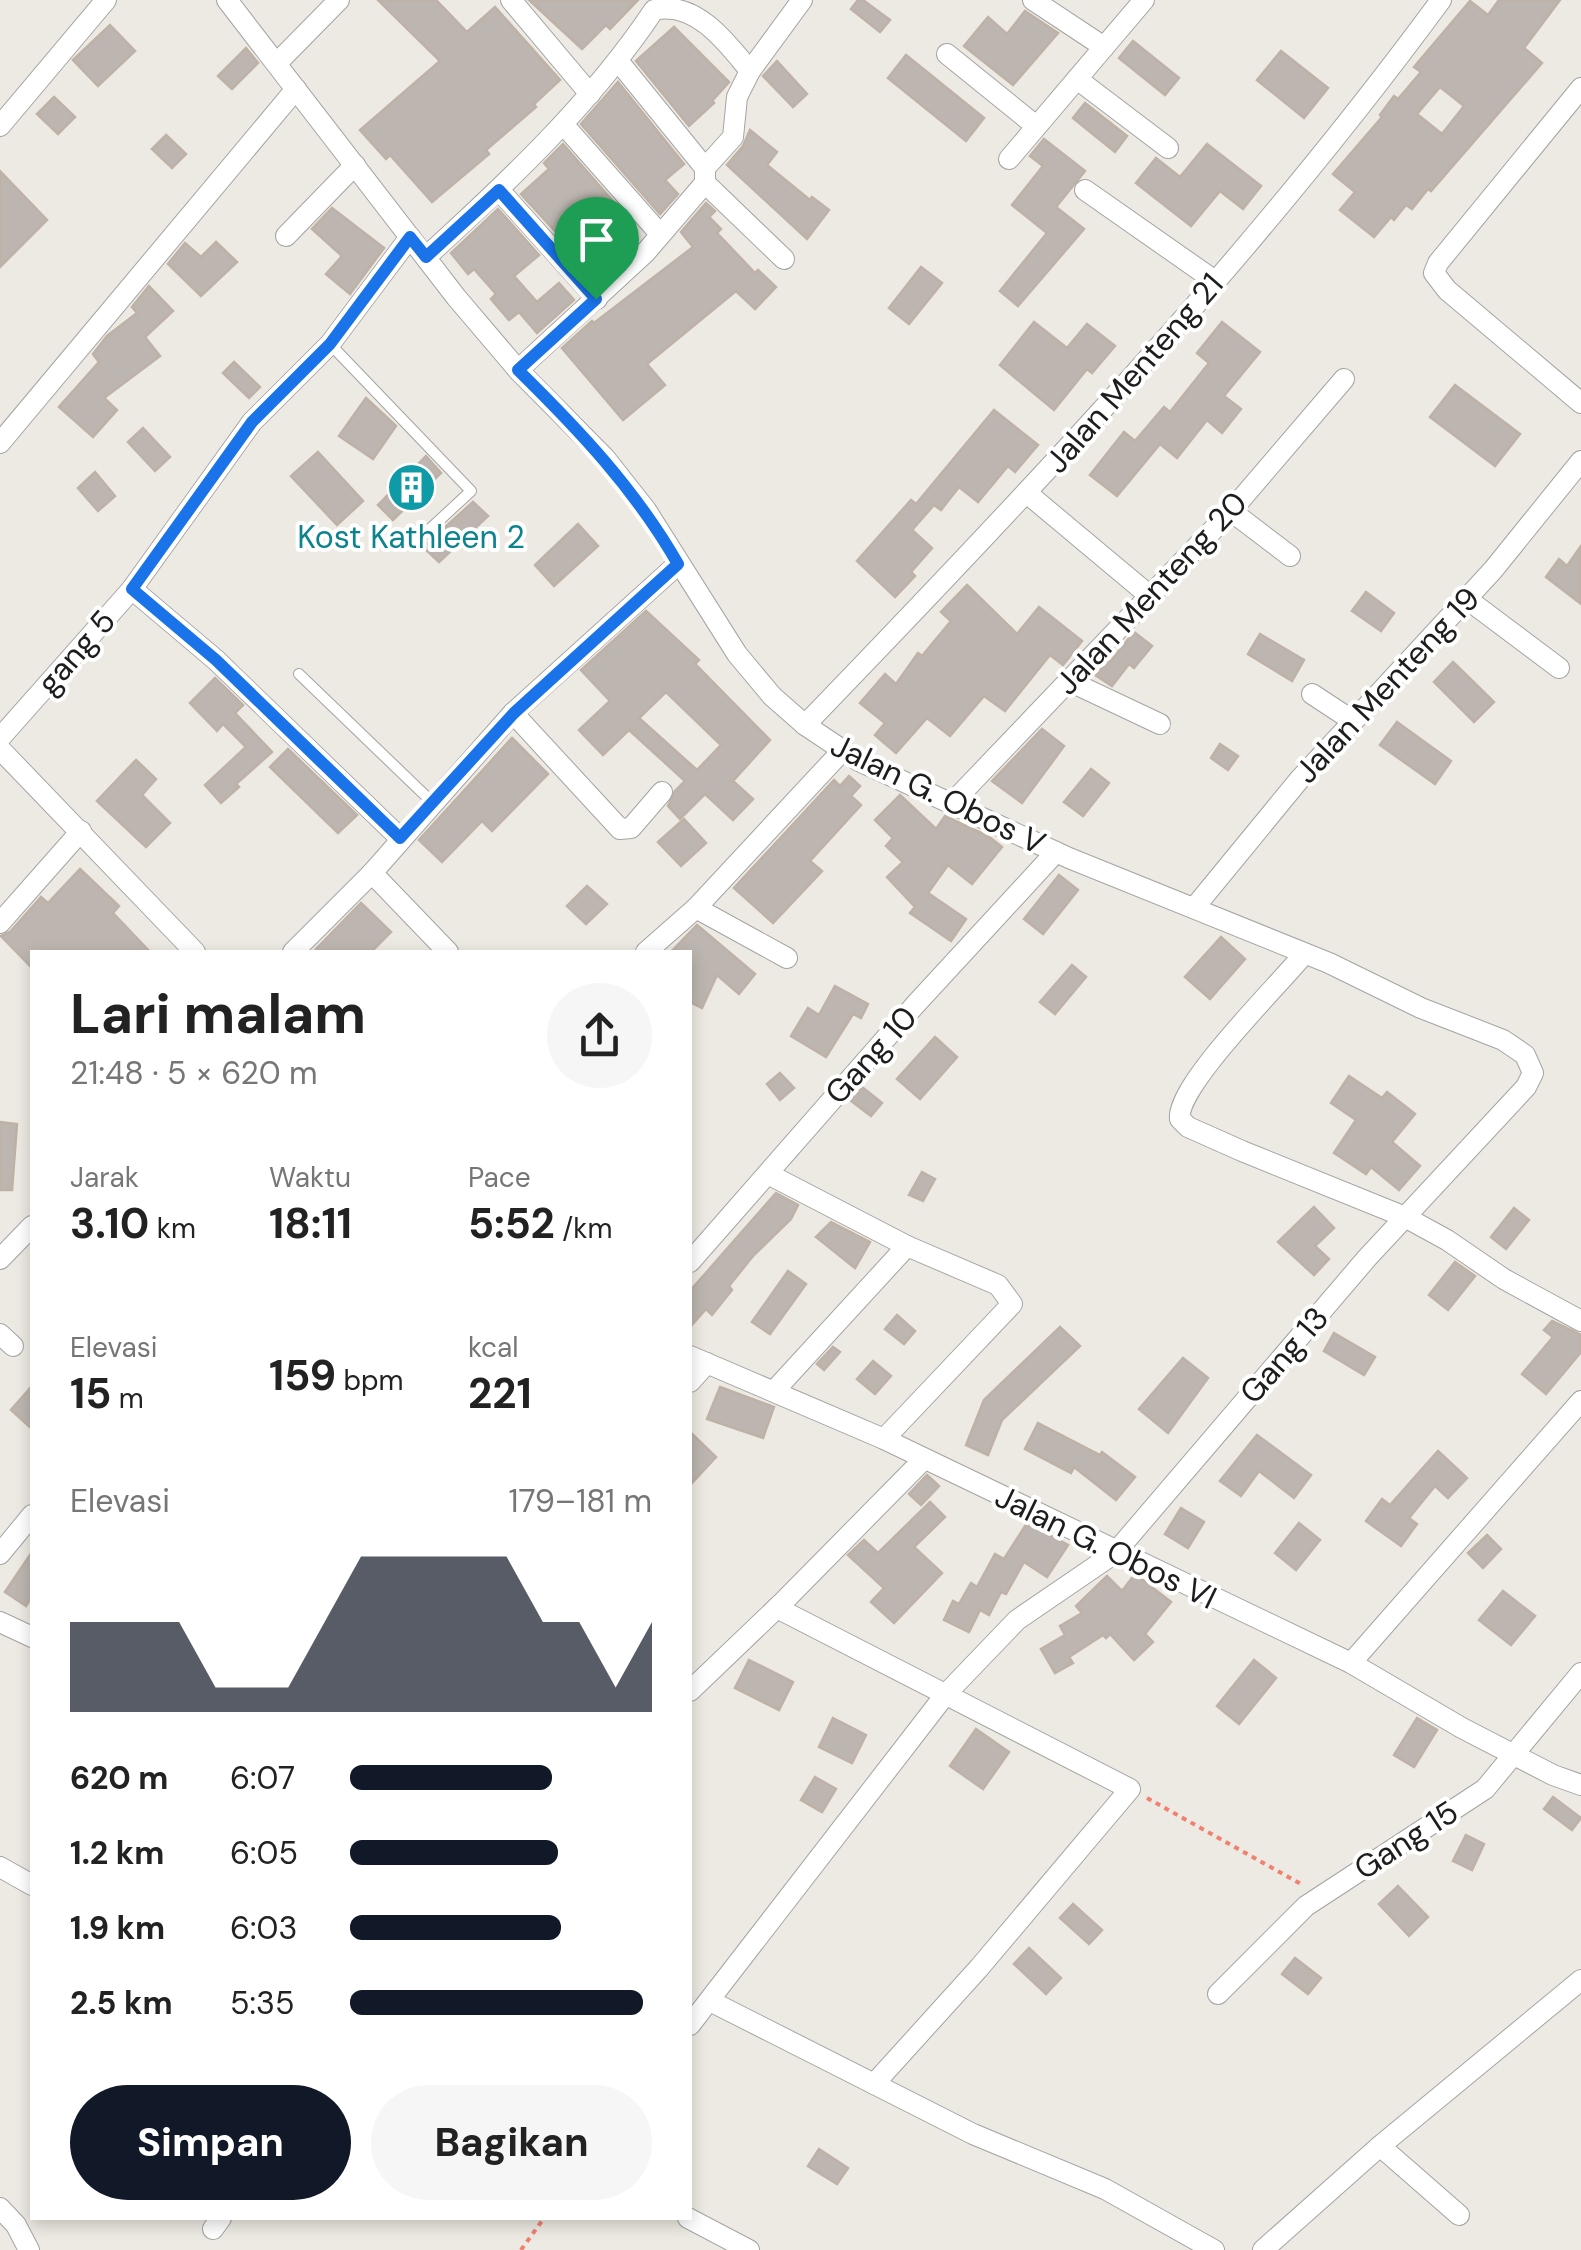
<!DOCTYPE html>
<html lang="id">
<meta charset="utf-8">
<style>
body{margin:0;font-family:"DM Sans",sans-serif;background:#f6f6f6;color:#222;height:100vh;display:flex;flex-direction:column;font-size:38px;white-space:nowrap}
*{box-sizing:border-box;margin:0}
p{font-size:32px;color:#767676}
.icon{flex:none;width:55px;height:55px;fill:none;stroke:currentColor;stroke-width:2;stroke-linecap:round;stroke-linejoin:round}
.map{position:relative;flex:1;overflow:hidden}
.details{position:absolute;left:30px;top:950px;width:662px;height:1270px;display:flex;flex-direction:column;background:#fff;border-radius:0px;box-shadow:0 5px 15px #0003}
.details>*{flex:none}
.pin{position:absolute;display:grid;place-items:center;width:85px;height:85px;color:#fff;margin:-102px -42px;border-radius:50% 50% 50% 0;rotate:-45deg;box-shadow:0 0 10px #0007}
.pin .icon{rotate:45deg}
.round{display:grid;place-items:center;flex:none;width:105px;height:105px;border-radius:52px;background:#f6f6f6}
.overview{display:flex;align-items:center;justify-content:space-between;height:170px;padding:0 40px}
h1{font-size:55px;font-weight:700;line-height:75px}
.metrics{display:grid;grid-template-columns:repeat(3,1fr);gap:15px;height:170px;padding:10px 40px}
.metrics div{display:grid;align-content:center}
.metrics b{font-size:42px;font-weight:700}
.metrics small{font-size:28px;font-weight:400}
.metrics p{font-size:28px}
.chart{height:280px;padding:20px 40px}
.chart p{display:flex;justify-content:space-between}
.chart svg{width:100%;height:180px;margin-top:10px;fill:#111827;opacity:.7}
.button{display:flex;gap:20px;margin-top:auto;padding:20px 40px}
.button a{flex:1;height:115px;border-radius:60px;background:#111827;color:#fff;font-size:40px;font-weight:700;line-height:115px;text-align:center}
.button a+a{background:#f6f6f6;color:#222}
ul{padding:0 40px;list-style:none;font-size:32px}
li{display:grid;grid-template-columns:160px 120px 1fr;align-items:center;height:75px}
li i{height:25px;border-radius:12px;background:#111827}
.map>svg:first-child{display:block}
.building{fill:#bdb6b0;stroke:#beb1a6;stroke-width:2.5;fill-rule:evenodd}
.lines{fill:none;stroke-linecap:round;stroke-linejoin:round}
.lane-casing{stroke:#a4a4a4;stroke-width:12}
.street-casing{stroke:#a4a4a4;stroke-width:22}
.path{stroke:#f18070;stroke-width:4;stroke-dasharray:5 5;stroke-linecap:butt}
.lane{stroke:#fff;stroke-width:10}
.street{stroke:#fff;stroke-width:20}
.route-casing{stroke:#fff;stroke-width:20}
.route{stroke:#1a73e8;stroke-width:12}
.labels{text-anchor:middle;stroke-width:8;stroke-linejoin:round;paint-order:stroke}
.street-label{font-size:32px;fill:#1d1d1d;stroke:#fff}
.culture-label{font-size:32px;fill:#0d838f;stroke:#fff}
</style>
<div class="map">
<svg width="1581" height="2250" viewBox="0 0 1581 2250">
<rect width="100%" height="100%" fill="#edeae3"/>
<!-- building -->
<g class="building">
<polygon points="378,0 436,0 467,32 495,7 560,80 534,104 536,107 486,150 489,154 432,202 390,155 386,159 360,130 440,61"/>
<polygon points="529,0 638,0 610,29 606,25 582,49"/>
<polygon points="858,0 863,0 890,20 880,32 851,9"/>
<path d="M1499,0H1560L1524,48L1542,63L1431,191L1428,189L1412,209L1406,205L1394,220L1391,217L1374,237L1340,210L1355,192L1333,174L1382,117L1380,115L1394,96L1398,99L1421,72L1414,67L1470,1L1488,15ZM1440,87L1464,106L1442,134L1417,114Z"/>
<polygon points="1025,11 1058,33 1013,85 964,46 988,17 1007,34"/>
<polygon points="110,25 135,51 98,86 73,60"/>
<polygon points="674,27 729,82 712,101 714,103 689,126 636,61"/>
<polygon points="1133,41 1179,78 1165,95 1119,58"/>
<polygon points="246,48 258,63 232,89 218,76"/>
<polygon points="1281,51 1328,88 1304,118 1257,80"/>
<polygon points="906,55 984,118 966,141 888,78"/>
<polygon points="777,61 807,94 793,107 763,76"/>
<polygon points="618,82 684,164 665,180 678,194 660,214 581,124"/>
<polygon points="54,97 75,117 58,134 37,114"/>
<polygon points="1085,103 1127,136 1115,152 1073,118"/>
<polygon points="750,130 777,152 767,165 810,200 812,197 829,210 807,239 727,165 743,146"/>
<polygon points="166,135 186,154 172,168 152,149"/>
<polygon points="1044,139 1085,171 1056,207 1084,229 1018,306 1000,291 1047,233 1012,205 1043,166 1030,156"/>
<polygon points="563,144 625,215 601,236 620,258 598,278 521,194 549,169 544,163"/>
<polygon points="1207,144 1261,186 1243,209 1220,191 1191,226 1136,183 1156,158 1180,177"/>
<polygon points="0,171 47,220 0,267"/>
<polygon points="706,203 715,211 709,217 721,229 717,233 755,273 758,270 776,287 755,309 736,291 647,364 665,385 623,420 562,348 592,321 594,323 693,247 681,232"/>
<polygon points="332,208 384,248 350,294 326,274 342,256 312,229"/>
<polygon points="498,209 539,255 514,276 537,302 559,283 574,300 537,333 519,312 509,320 491,299 496,294 474,269 468,274 451,253"/>
<polygon points="216,242 237,262 201,296 168,264 185,243 201,257"/>
<polygon points="921,267 942,283 909,324 889,308"/>
<polygon points="149,286 173,311 145,337 160,356 104,398 117,410 93,437 59,407 99,362 93,354 107,336 137,313 132,307"/>
<polygon points="1034,322 1067,348 1087,324 1115,346 1092,373 1087,369 1054,410 1000,365"/>
<polygon points="1222,322 1260,352 1224,396 1241,409 1222,433 1207,420 1177,458 1160,444 1117,496 1090,475 1124,432 1135,441 1164,407 1170,412 1209,363 1197,353"/>
<polygon points="234,362 260,387 249,398 223,373"/>
<polygon points="1455,385 1520,434 1495,466 1430,417"/>
<polygon points="366,398 396,426 373,459 339,436"/>
<polygon points="994,410 1038,445 1015,472 1008,466 978,502 959,487 941,510 934,505 912,530 932,548 911,572 915,576 895,597 857,561 911,500 916,504"/>
<polygon points="143,428 170,457 155,471 128,442"/>
<polygon points="318,452 363,501 337,525 291,476"/>
<polygon points="426,456 441,473 393,520 378,505"/>
<polygon points="95,472 115,496 98,511 78,488"/>
<polygon points="473,502 488,516 439,562 423,547"/>
<polygon points="578,524 598,546 554,586 535,565"/>
<polygon points="1581,546 1581,604 1546,577 1559,559 1567,566"/>
<polygon points="967,585 1017,634 1039,607 1082,641 1063,665 1050,655 1005,711 984,696 950,736 927,718 896,753 875,735 885,723 860,703 885,674 896,684 918,653 922,656 951,621 941,612"/>
<polygon points="1366,592 1394,613 1381,631 1352,611"/>
<path d="M646,611L699,660L695,664L770,740L733,781L753,799L733,820L705,794L680,819L668,806L675,791L685,781L629,730L603,755L579,730L610,701L581,670ZM666,692L721,745L697,770L639,718Z"/>
<polygon points="1134,632 1152,646 1134,668 1129,664 1112,686 1095,675 1107,660 1110,662"/>
<polygon points="1260,634 1304,660 1292,681 1248,654"/>
<polygon points="1453,662 1494,702 1474,722 1434,682"/>
<polygon points="215,678 243,705 235,713 272,752 236,784 239,787 221,803 205,785 246,747 223,724 217,731 190,703"/>
<polygon points="1397,722 1451,761 1435,784 1380,745"/>
<polygon points="1042,729 1064,746 1022,803 992,781"/>
<polygon points="512,738 548,774 492,831 482,821 442,862 419,840"/>
<polygon points="1220,744 1238,756 1228,770 1211,758"/>
<polygon points="288,749 357,815 338,833 270,767"/>
<polygon points="136,760 156,779 142,795 170,823 146,847 97,801"/>
<polygon points="1091,769 1109,783 1083,816 1064,802"/>
<polygon points="849,776 860,786 851,796 861,805 810,861 822,871 773,923 734,888 834,780 840,786"/>
<polygon points="900,795 936,829 945,816 988,836 1002,847 972,884 948,865 928,893 966,919 951,941 910,913 915,907 887,877 903,862 886,846 893,838 875,820"/>
<polygon points="684,819 706,843 681,866 658,842"/>
<polygon points="80,869 119,906 113,913 150,952 32,952 32,968 1,936 10,932 41,897 48,903"/>
<polygon points="1059,875 1078,890 1043,934 1024,919"/>
<polygon points="587,886 607,904 586,924 567,906"/>
<polygon points="361,903 391,932 371,952 320,952 316,949"/>
<polygon points="697,925 755,974 739,994 717,975 702,1008 690,1002 690,952 671,952"/>
<polygon points="1221,937 1245,959 1210,999 1185,977"/>
<polygon points="1072,965 1086,977 1055,1014 1040,1002"/>
<polygon points="835,986 868,1004 861,1018 853,1014 826,1057 791,1036 808,1008 819,1015"/>
<polygon points="935,1037 957,1057 920,1099 897,1079"/>
<polygon points="780,1073 794,1088 780,1100 767,1084"/>
<polygon points="1349,1076 1382,1098 1387,1092 1415,1114 1392,1142 1420,1166 1399,1190 1371,1167 1366,1174 1334,1153 1356,1120 1331,1103"/>
<polygon points="862,1087 882,1103 871,1116 850,1100"/>
<polygon points="0,1122 17,1124 12,1190 0,1190"/>
<polygon points="922,1172 935,1179 923,1201 909,1195"/>
<polygon points="776,1193 798,1205 791,1219 753,1256 729,1286 732,1290 712,1315 706,1309 690,1327 690,1291"/>
<polygon points="1314,1207 1334,1228 1315,1246 1329,1259 1314,1275 1278,1242"/>
<polygon points="1514,1208 1529,1220 1506,1249 1491,1237"/>
<polygon points="831,1222 870,1242 855,1268 816,1237"/>
<polygon points="1455,1262 1475,1276 1448,1310 1429,1295"/>
<polygon points="788,1271 806,1284 770,1334 752,1322"/>
<polygon points="897,1315 915,1331 904,1344 885,1329"/>
<polygon points="1552,1321 1581,1335 1581,1352 1546,1394 1522,1374 1553,1337 1544,1330"/>
<polygon points="1060,1327 1080,1346 1002,1420 988,1455 966,1445 984,1400"/>
<polygon points="1334,1333 1375,1357 1364,1375 1324,1351"/>
<polygon points="833,1347 840,1352 824,1370 817,1364"/>
<polygon points="1183,1358 1208,1378 1168,1433 1139,1409"/>
<polygon points="873,1361 891,1376 875,1394 857,1379"/>
<polygon points="32,1386 32,1429 11,1410"/>
<polygon points="720,1387 774,1407 763,1438 707,1419"/>
<polygon points="1038,1423 1100,1455 1102,1452 1135,1477 1116,1500 1074,1467 1071,1473 1025,1449"/>
<polygon points="690,1432 716,1457 690,1485"/>
<polygon points="1257,1435 1311,1475 1294,1498 1259,1471 1241,1496 1220,1481"/>
<polygon points="1438,1451 1467,1478 1448,1498 1435,1486 1409,1518 1417,1524 1401,1546 1366,1521 1382,1499 1390,1505"/>
<polygon points="927,1475 939,1486 921,1505 909,1494"/>
<polygon points="930,1502 945,1517 914,1547 942,1573 894,1623 871,1602 884,1588 848,1555 864,1540 878,1553"/>
<polygon points="1181,1508 1204,1522 1188,1548 1165,1534"/>
<polygon points="1027,1523 1068,1545 1047,1577 1024,1562 1006,1594 1001,1592 989,1615 980,1610 969,1632 944,1620 953,1601 959,1604 971,1583 977,1587 995,1554 1004,1559"/>
<polygon points="1299,1523 1320,1540 1296,1570 1275,1553"/>
<polygon points="1487,1535 1501,1549 1483,1568 1468,1553"/>
<polygon points="32,1552 32,1596 26,1606 5,1592"/>
<polygon points="1135,1574 1171,1602 1145,1634 1153,1642 1134,1660 1110,1634 1106,1638 1103,1635 1069,1657 1073,1663 1055,1673 1041,1649 1065,1635 1060,1626 1082,1613 1076,1606 1107,1576 1122,1591"/>
<polygon points="1503,1591 1535,1616 1511,1645 1479,1620"/>
<polygon points="749,1660 793,1682 779,1710 735,1688"/>
<polygon points="1254,1660 1276,1678 1239,1724 1217,1706"/>
<polygon points="833,1718 866,1735 852,1763 819,1747"/>
<polygon points="1417,1718 1437,1730 1414,1767 1394,1755"/>
<polygon points="976,1729 1009,1752 983,1789 950,1766"/>
<polygon points="815,1777 836,1789 822,1812 801,1800"/>
<polygon points="1553,1797 1581,1818 1572,1830 1544,1809"/>
<polygon points="1466,1835 1484,1844 1472,1870 1453,1861"/>
<polygon points="1398,1886 1428,1917 1409,1936 1379,1904"/>
<polygon points="1073,1904 1102,1930 1089,1944 1060,1918"/>
<polygon points="1029,1948 1061,1978 1046,1994 1014,1964"/>
<polygon points="1295,1958 1321,1978 1308,1994 1282,1974"/>
<polygon points="819,2149 848,2168 837,2184 808,2166"/>
</g>
<g class="lines">
<defs>
<g id="lane">
<polyline points="330,344 471,491 418,540"/>
<polyline points="299,674 432,802"/>
</g>
<g id="street">
<polyline points="227,0 456,297 518,370 605,458 646,510 737,654 772,696 805,725 859,761 1069,858 1329,963 1421,1008 1503,1040 1525,1055 1533,1073 1526,1087 1367,1258 1115,1553 1017,1620 945,1695 690,2025"/>
<polyline points="511,0 590,94"/>
<polyline points="1033,0 1104,47"/>
<polyline points="947,54 1036,126"/>
<polyline points="619,62 705,168 705,180"/>
<polyline points="277,63 339,0"/>
<polyline points="1077,79 1168,148"/>
<polyline points="1581,88 1438,263 1434,273 1447,290 1581,403"/>
<polyline points="563,124 660,234"/>
<polyline points="0,126 106,0"/>
<polyline points="1009,159 1144,0"/>
<polyline points="705,168 733,137 737,97 750,71 802,0"/>
<polyline points="499,190 597,299"/>
<polyline points="1085,190 1215,281"/>
<polyline points="286,236 355,165"/>
<path d="M426,257C509,181 591,104 654,10C696,0 728,44 750,71"/>
<polyline points="518,370 645,253 705,183 784,259"/>
<polyline points="0,443 296,89"/>
<polyline points="1028,494 1150,596"/>
<polyline points="1231,511 1290,556"/>
<polyline points="132,589 216,660 400,838"/>
<polyline points="1467,599 1559,668"/>
<polyline points="1069,681 1160,724"/>
<polyline points="1312,694 1353,721"/>
<polyline points="513,713 620,829 631,828 662,792"/>
<path d="M805,725C1028,494 1250,260 1441,0"/>
<polyline points="0,738 132,589 252,422 330,344 410,237"/>
<polyline points="0,749 195,952"/>
<polyline points="952,803 1231,511 1344,379"/>
<polyline points="372,873 448,952"/>
<polyline points="696,908 787,958"/>
<polyline points="1194,908 1299,780 1493,570 1581,461"/>
<polyline points="0,923 81,831"/>
<polyline points="293,952 372,873 513,713 678,564"/>
<polyline points="646,952 696,908 842,751"/>
<path d="M1304,954C1279,985 1175,1087 1180,1119L1188,1127L1242,1151L1405,1217L1447,1240L1504,1279L1581,1321"/>
<polyline points="768,1174 907,1246 998,1285 1012,1304 884,1439"/>
<polyline points="0,1259 32,1226"/>
<polyline points="690,1262 915,1005 1056,852"/>
<polyline points="0,1334 13,1346"/>
<polyline points="690,1356 884,1439 1351,1663 1462,1728 1553,1775 1581,1785"/>
<polyline points="690,1382 707,1363"/>
<polyline points="774,1391 907,1246"/>
<polyline points="0,1554 32,1515"/>
<polyline points="777,1608 1130,1789 979,1968 874,2084"/>
<polyline points="0,1622 32,1637"/>
<polyline points="1351,1663 1581,1401"/>
<polyline points="690,1691 783,1602 923,1460"/>
<polyline points="0,1867 32,1885"/>
<polyline points="1218,1994 1306,1906 1485,1789 1581,1673"/>
<polyline points="710,2001 973,2134 1105,2189 1214,2250"/>
<polyline points="1380,2146 1459,2215"/>
<polyline points="0,2208 16,2225 29,2250"/>
<polyline points="688,2218 749,2250"/>
<polyline points="213,2229 221,2218"/>
<polyline points="1263,2250 1380,2146 1581,1980"/>
</g>
</defs>
<!-- lane casing -->
<use href="#lane" class="lane-casing"/>
<!-- street casing -->
<use href="#street" class="street-casing"/>
<!-- path -->
<g class="path">
<polyline points="1147,1798 1301,1884"/>
<polyline points="521,2250 544,2218"/>
</g>
<!-- lane -->
<use href="#lane" class="lane"/>
<!-- street -->
<use href="#street" class="street"/>
</g>
<g class="lines">
<defs>
<path id="route" d="M499,190L596,299L518,370C579,430 635,489 678,564L514,713L400,838L216,660L132,589L252,422L330,344L410,237L426,257Z"/>
</defs>
<!-- route casing -->
<use href="#route" class="route-casing"/>
<!-- route -->
<use href="#route" class="route"/>
</g>
<!-- icons -->
<defs>
<symbol id="building-disc" viewBox="-11 -11 22 22"><circle r="9.5" fill="#0f9aa8" stroke="#fff"/><path d="M-4-6H4V6H1V3H-1V6H-4ZM-2.5-4.3h1.7v1.8h-1.7ZM.8-4.3h1.7v1.8H.8ZM-2.5-1h1.7V.8h-1.7ZM.8-1h1.7V.8H.8Z" fill="#fff"/></symbol>
</defs>
<g fill-rule="evenodd">
<use href="#building-disc" x="384" y="460" width="55" height="55"/>
</g>
<g class="labels">
<!-- street labels -->
<g class="street-label">
<text transform="translate(1134 373) rotate(-49)" y="11">Jalan Menteng 21</text>
<text transform="translate(1151 593) rotate(-47)" y="11">Jalan Menteng 20</text>
<text transform="translate(76 652) rotate(-49)" y="11">gang 5</text>
<text transform="translate(1387 685) rotate(-47)" y="11">Jalan Menteng 19</text>
<text transform="translate(938 794) rotate(26)" y="11">Jalan G. Obos V</text>
<text transform="translate(871 1055) rotate(-48)" y="11">Gang 10</text>
<text transform="translate(1284 1355) rotate(-49)" y="11">Gang 13</text>
<text transform="translate(1106 1547) rotate(26)" y="11">Jalan G. Obos VI</text>
<text transform="translate(1406 1840) rotate(-33)" y="11">Gang 15</text>
</g>
<!-- culture labels -->
<g class="culture-label">
<text x="411" y="548">Kost Kathleen 2</text>
</g>
</g>
</svg>
<div class="pin" style="left:596px;top:299px;background:#1e9e55"><svg class="icon" aria-label="arrive" viewBox="0 0 24 24"><path d="M6 21V4h12l-3 4 3 4H6"/></svg></div>
<section class="details">
<div class="overview"><div><h1>Lari malam</h1><p>21:48 · 5 × 620 m</p></div><a class="round"><svg class="icon" aria-label="share" viewBox="0 0 24 24"><path d="M12 15V3M7 8l5-5 5 5M5 13v7h14v-7"/></svg></a></div>
<div class="metrics">
<div><p>Jarak</p><b>3.10<small> km</small></b></div>
<div><p>Waktu</p><b>18:11</b></div>
<div><p>Pace</p><b>5:52<small> /km</small></b></div>
</div>
<div class="metrics">
<div><p>Elevasi</p><b>15<small> m</small></b></div>
<div><b>159<small> bpm</small></b></div>
<div><p>kcal</p><b>221</b></div>
</div>
<div class="chart"><p><span>Elevasi</span>179–181 m</p>
<svg viewBox="0 0 160 44" preserveAspectRatio="none"><path d="M0 44V22L10 22L20 22L30 22L40 38L50 38L60 38L70 22L80 6L90 6L100 6L110 6L120 6L130 22L140 22L150 38L160 22V44z"/></svg>
</div>
<ul>
<li><b>620 m</b>6:07<i style="width:67%"></i></li>
<li><b>1.2 km</b>6:05<i style="width:69%"></i></li>
<li><b>1.9 km</b>6:03<i style="width:70%"></i></li>
<li><b>2.5 km</b>5:35<i style="width:97%"></i></li>
</ul>
<div class="button"><a>Simpan</a><a>Bagikan</a></div>
</section>
</div>
